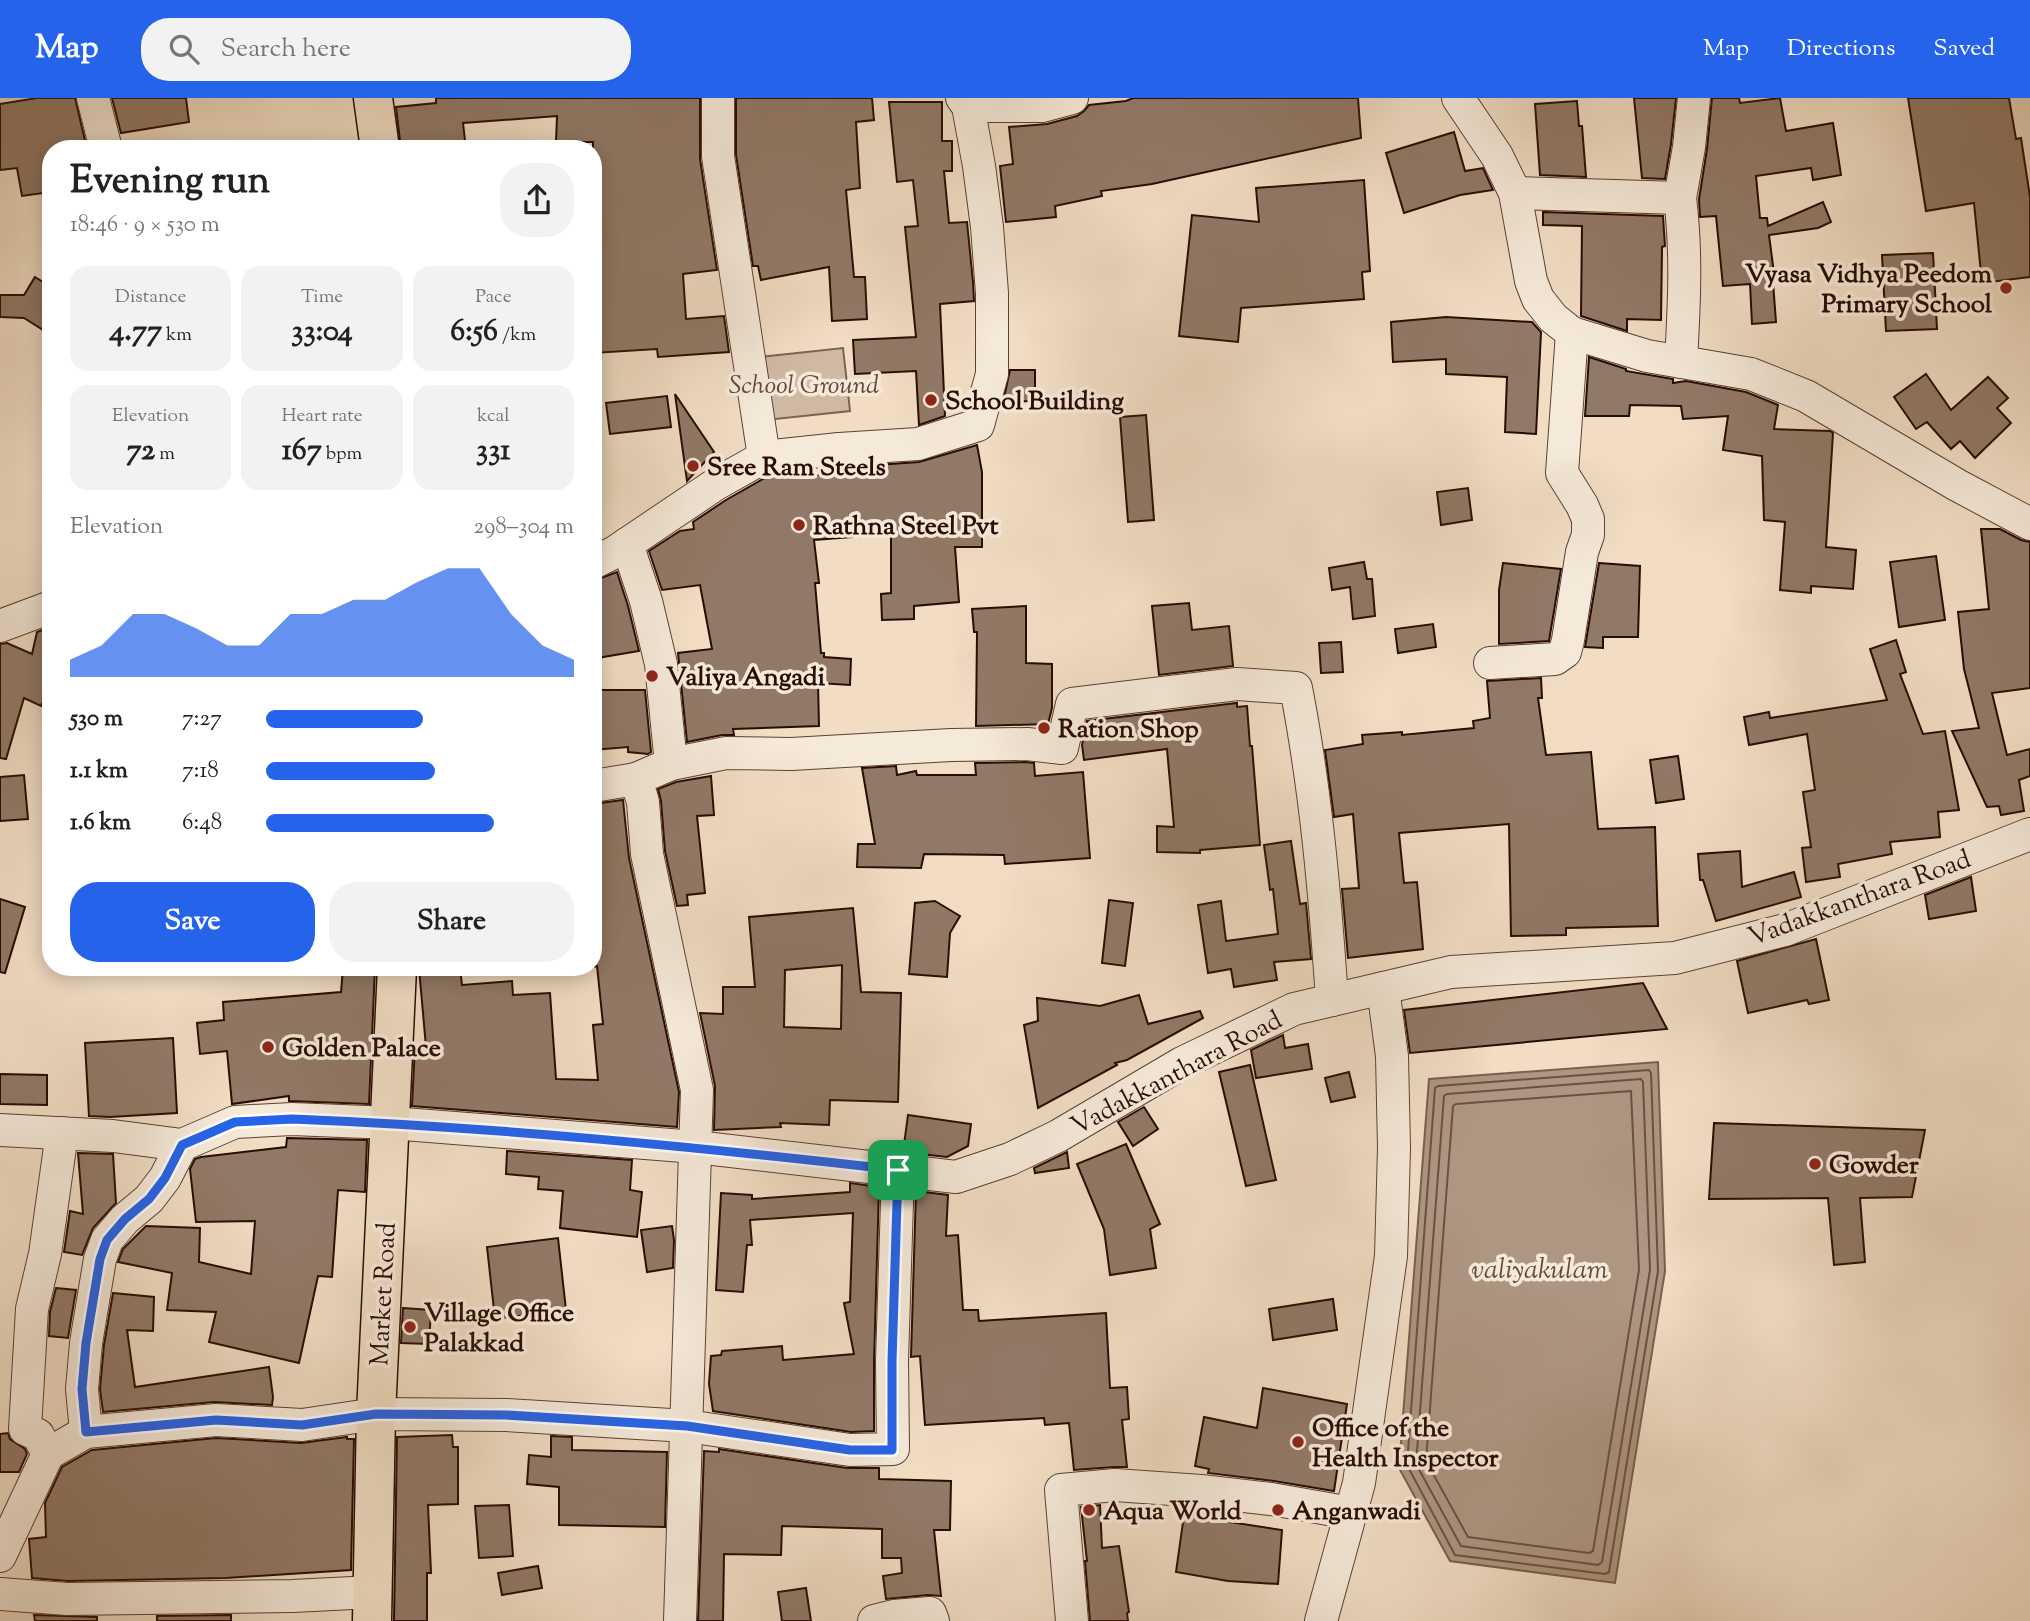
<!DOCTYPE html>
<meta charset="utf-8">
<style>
body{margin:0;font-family:"Sorts Mill Goudy",serif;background:#f2f2f2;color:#222;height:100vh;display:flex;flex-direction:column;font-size:26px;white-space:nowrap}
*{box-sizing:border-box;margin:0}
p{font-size:23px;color:#767676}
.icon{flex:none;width:38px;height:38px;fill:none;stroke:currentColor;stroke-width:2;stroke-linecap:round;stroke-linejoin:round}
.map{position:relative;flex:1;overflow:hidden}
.sheet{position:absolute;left:42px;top:42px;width:560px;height:836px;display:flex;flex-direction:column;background:#fff;border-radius:28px;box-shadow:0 4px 18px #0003}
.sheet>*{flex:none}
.pin{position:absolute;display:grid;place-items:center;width:60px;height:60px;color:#fff;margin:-30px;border-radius:14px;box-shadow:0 4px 10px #0006}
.round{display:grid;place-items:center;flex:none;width:74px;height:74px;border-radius:28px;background:#f2f2f2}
.headline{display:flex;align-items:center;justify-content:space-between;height:119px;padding:0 28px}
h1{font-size:38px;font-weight:700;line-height:52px}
.figures{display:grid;grid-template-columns:repeat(3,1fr);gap:10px;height:119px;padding:7px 28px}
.figures div{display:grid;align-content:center;border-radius:18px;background:#f2f2f2;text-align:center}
.figures b{font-size:30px;font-weight:700}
.figures small{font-size:19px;font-weight:400}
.figures p{font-size:19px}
.chart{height:196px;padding:14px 28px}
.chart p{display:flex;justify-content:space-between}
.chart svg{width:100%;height:126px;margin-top:7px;fill:#2563eb;opacity:.7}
.action{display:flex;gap:14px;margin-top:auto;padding:14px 28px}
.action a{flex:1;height:80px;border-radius:28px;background:#2563eb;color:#fff;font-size:28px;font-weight:700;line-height:80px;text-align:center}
.action a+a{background:#f2f2f2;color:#222}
ul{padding:0 28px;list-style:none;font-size:23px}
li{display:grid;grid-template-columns:112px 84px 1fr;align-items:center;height:52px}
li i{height:18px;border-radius:9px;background:#2563eb}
header{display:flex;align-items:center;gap:42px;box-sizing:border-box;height:98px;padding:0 35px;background:#2563eb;color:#fff}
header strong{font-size:33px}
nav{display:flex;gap:38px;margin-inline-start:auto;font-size:24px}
.search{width:490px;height:63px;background:#f2f2f2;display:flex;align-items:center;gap:18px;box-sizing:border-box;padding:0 24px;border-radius:28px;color:#767676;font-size:26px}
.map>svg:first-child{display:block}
.green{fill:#cfb9a3;stroke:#7d6252;stroke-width:2}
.water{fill:#ad9682;stroke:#795f4f;stroke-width:2}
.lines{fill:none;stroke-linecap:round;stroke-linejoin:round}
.shore{stroke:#6c5142;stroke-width:2}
.building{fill:#917967;stroke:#2b0c02;stroke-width:2;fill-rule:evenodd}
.minor-casing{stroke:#5c4032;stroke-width:34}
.major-casing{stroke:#2b0c02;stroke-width:41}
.minor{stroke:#f5e9d9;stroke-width:32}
.major{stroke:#f0ddc4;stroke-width:38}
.route-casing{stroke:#fff;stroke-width:14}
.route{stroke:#2563eb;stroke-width:9}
.poi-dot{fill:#8f2418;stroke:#f5e9d9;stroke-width:2.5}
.labels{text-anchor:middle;stroke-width:7;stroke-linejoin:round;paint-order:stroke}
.poi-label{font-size:26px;font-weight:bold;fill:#2b0c02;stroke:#f5e9d9;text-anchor:start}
.park-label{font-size:26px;font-style:italic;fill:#64493a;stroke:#f5e9d9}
.street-label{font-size:26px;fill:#2b0c02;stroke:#f5e9d9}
.water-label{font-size:28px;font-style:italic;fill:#664a3c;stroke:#f5e9d9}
</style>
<header>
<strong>Map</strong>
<div class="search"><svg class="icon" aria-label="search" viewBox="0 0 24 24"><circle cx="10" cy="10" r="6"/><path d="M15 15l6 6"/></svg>Search here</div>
<nav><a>Map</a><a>Directions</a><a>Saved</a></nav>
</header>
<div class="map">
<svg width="2030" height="1523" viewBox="0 0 2030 1523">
<rect width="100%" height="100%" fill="#f0ddc4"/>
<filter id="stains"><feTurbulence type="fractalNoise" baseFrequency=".00286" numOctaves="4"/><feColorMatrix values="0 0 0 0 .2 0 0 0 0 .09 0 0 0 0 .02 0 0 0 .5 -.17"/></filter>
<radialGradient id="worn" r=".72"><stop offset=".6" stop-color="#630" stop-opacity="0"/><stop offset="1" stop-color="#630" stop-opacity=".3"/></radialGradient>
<!-- green -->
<polygon class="green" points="843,250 850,313 766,322 759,259"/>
<!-- water -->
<polygon class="water" points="1658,964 1665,1173 1615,1485 1450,1463 1399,1370 1429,981"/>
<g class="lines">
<!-- shore -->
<g class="shore">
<polygon points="1649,972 1651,975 1658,1173 1609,1474 1605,1476 1455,1457 1407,1367 1435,990 1438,988"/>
<polygon points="1641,981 1643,984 1650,1172 1602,1464 1598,1467 1461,1448 1416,1366 1444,998 1447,996"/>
<polygon points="1631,993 1639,1172 1593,1453 1589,1455 1468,1439 1426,1363 1453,1008 1456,1006"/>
</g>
</g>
<!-- building -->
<g class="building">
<polygon points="37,0 75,0 87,51 51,51 51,94 22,98 17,70 0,72 0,6"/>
<polygon points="112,0 186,0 189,24 121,35"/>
<polygon points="436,0 700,0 700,61 717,172 683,176 686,221 724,218 729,254 658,259 657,251 593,255 593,44 556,44 557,18 463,25 466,51 401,51 396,9 436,5"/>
<polygon points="736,0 872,0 874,22 856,24 860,90 846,92 854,179 865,179 867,221 832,223 829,169 761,182 758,168 753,168 736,57"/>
<polygon points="1133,0 1358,0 1361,40 1152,86 1101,93 1102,98 1055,108 1056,119 1006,124 1000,68 1013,66 1009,29 1047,26 1077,18 1084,13 1089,7 1126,3"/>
<polygon points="1634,0 1676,0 1671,46 1665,81 1642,80"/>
<polygon points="1712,0 1739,0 1740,5 1780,0 1786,33 1833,25 1841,77 1813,82 1811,70 1756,78 1760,120 1767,120 1768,128 1823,104 1831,124 1818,130 1769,137 1775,183 1773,184 1776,224 1752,226 1750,186 1723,188 1716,118 1700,119 1699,101 1707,51"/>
<polygon points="1908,0 2009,0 2016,41 2021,40 2030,99 2030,179 1982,185 1974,105 1926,113"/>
<polygon points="1577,3 1579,28 1582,28 1586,79 1540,77 1535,6"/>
<polygon points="889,4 942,4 942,43 952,43 952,73 944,73 949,125 967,124 973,184 974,203 940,206 945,318 919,327 916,273 855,276 853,242 916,239 905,129 918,128 913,82 897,84"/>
<polygon points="1454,34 1465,73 1483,70 1493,92 1460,97 1404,115 1386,55"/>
<polygon points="1364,82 1370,173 1362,174 1364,201 1241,210 1238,244 1179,238 1192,117 1259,124 1256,90"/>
<polygon points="1543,114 1663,118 1665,148 1662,149 1661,222 1627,221 1627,233 1581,218 1582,128 1543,127"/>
<polygon points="1933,155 1937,231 1886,233 1882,157"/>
<polygon points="35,179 51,189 51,237 24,220 0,219 0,197 24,197"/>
<polygon points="1446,219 1532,224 1541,234 1536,336 1505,334 1507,279 1446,276 1446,261 1393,264 1391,224"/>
<polygon points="1589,259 1626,271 1626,273 1673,281 1673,285 1686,283 1746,294 1778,307 1774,331 1830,333 1833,335 1826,449 1856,452 1853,491 1811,488 1811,495 1780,492 1785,424 1764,422 1762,358 1723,352 1728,318 1683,321 1681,308 1630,307 1629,318 1585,318"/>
<polygon points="1010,272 1035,272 1035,303 1003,304"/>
<polygon points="1926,276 1951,312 1988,279 2008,300 1997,310 2011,325 1975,360 1960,343 1951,351 1927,324 1916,331 1894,299"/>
<polygon points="675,296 714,354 687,383"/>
<polygon points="667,298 671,329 610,336 606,305"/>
<polygon points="1146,317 1154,422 1128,424 1120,319"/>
<polygon points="977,347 982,374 982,449 955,449 959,504 914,508 914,521 882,522 881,496 891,495 891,436 814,442 819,485 815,485 821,555 824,555 824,559 851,561 850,587 818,585 819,628 733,631 734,637 722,637 687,644 678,555 712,551 700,487 662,492 649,453 680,433 694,431 693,424 726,402 770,377 805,373 806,378 862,374 862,368 919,364"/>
<polygon points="1468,390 1472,422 1441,427 1437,394"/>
<polygon points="1981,431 2000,431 2021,442 2030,444 2030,590 1992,595 2007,657 2030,651 2030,678 2019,682 2024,713 2001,717 1999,708 1987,709 1952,633 1979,630 1964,571 1958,514 1989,511"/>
<polygon points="1936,458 1945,522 1899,529 1890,464"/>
<polygon points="1364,464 1367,481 1372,481 1375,518 1353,521 1350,489 1332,492 1329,470"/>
<polygon points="1503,465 1561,471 1549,543 1499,546 1499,492"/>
<polygon points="1599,465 1640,468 1638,539 1603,539 1603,550 1585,549"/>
<polygon points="617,474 628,508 639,553 597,560 593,539 593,483"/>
<polygon points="1189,505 1192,532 1229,528 1233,568 1159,577 1152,508"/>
<polygon points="1026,508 1026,565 1052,566 1052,610 1048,626 976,628 977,534 974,534 972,511"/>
<polygon points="1433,526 1436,549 1398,555 1395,531"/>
<polygon points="51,529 51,586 41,608 24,600 6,661 0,660 0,546 7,545 32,556 37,534"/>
<polygon points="1896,542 1906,574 1900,576 1923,636 1945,633 1959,712 1938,714 1940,739 1890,744 1892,756 1838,766 1840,779 1806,784 1802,750 1811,749 1803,694 1815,692 1807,636 1749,647 1744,619 1769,614 1770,620 1887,602 1870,551"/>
<polygon points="1341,544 1343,574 1321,575 1319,545"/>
<polygon points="1541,580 1542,600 1538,600 1546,657 1591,654 1598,731 1655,729 1658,828 1566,830 1566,837 1511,838 1509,726 1399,735 1404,785 1417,784 1423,851 1348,860 1342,791 1359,790 1353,716 1334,719 1325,652 1363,646 1362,637 1402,634 1402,637 1474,630 1473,623 1490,620 1487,583"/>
<polygon points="593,592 645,592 651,654 648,656 628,654 628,649 593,652"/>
<polygon points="1237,605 1237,609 1247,608 1250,648 1252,648 1260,747 1200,752 1200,755 1157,754 1157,728 1174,729 1167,651 1084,662 1082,647 1087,623"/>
<polygon points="1678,658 1684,701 1656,705 1650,662"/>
<polygon points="1026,664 1034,665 1035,678 1083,674 1090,760 1005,766 1004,757 924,756 921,770 857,769 858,746 875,746 862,670 896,668 897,677 916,673 917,677 976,677 975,665"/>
<polygon points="24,677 28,721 0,723 0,679"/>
<polygon points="711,678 714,717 697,718 705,795 687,797 688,807 677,808 665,753 661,703 658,691 676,684"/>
<polygon points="623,702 629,760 679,994 677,1029 412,1008 415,948 426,949 419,870 460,870 462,887 512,883 513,897 550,895 556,981 598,982 593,927 603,926 597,868 593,869 593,706"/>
<polygon points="1291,743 1300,806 1306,805 1311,861 1274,864 1277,882 1234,889 1231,871 1208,875 1198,807 1221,803 1226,843 1278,836 1273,791 1270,792 1264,747"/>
<polygon points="1740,753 1742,789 1794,774 1801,799 1716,823 1703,782 1700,782 1698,756"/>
<polygon points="1971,779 1976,813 1929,821 1925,797"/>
<polygon points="0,801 25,809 5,875 0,874"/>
<polygon points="1109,802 1133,805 1125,868 1102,865"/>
<polygon points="935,803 960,818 950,835 947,879 909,876 915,805"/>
<path d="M853,810L861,894L901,895L898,1004L830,1002L829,1027L780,1025L781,1029L714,1032L715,988L700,915L723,916V889H755L749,819ZM842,867L841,931L784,929L785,872Z"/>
<polygon points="1816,841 1829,902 1809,906 1807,902 1748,915 1737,863"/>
<polygon points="343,870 375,870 369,1006 289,1003 289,998 232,1006 227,953 200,956 197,925 224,922 223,904 341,894"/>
<polygon points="1643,885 1667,931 1410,955 1404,912"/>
<polygon points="1139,897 1148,926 1200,913 1203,920 1127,962 1115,965 1117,967 1038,1010 1024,927 1038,923 1037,900 1100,908"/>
<polygon points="1283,937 1285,950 1308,946 1312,971 1256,980 1251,952"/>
<polygon points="173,940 177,1015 110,1019 89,1018 85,945"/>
<polygon points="1250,967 1276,1082 1246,1088 1219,974"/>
<polygon points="1349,974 1355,999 1331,1004 1325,980"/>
<polygon points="0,976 47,977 47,1007 0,1006"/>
<polygon points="1144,1009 1158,1031 1133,1048 1118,1024"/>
<polygon points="908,1017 971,1026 968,1048 947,1059 903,1054"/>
<polygon points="1714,1025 1925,1032 1912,1099 1860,1100 1865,1164 1834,1167 1828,1100 1709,1101"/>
<polygon points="287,1040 367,1042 365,1094 338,1092 332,1179 318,1178 299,1265 209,1244 216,1214 167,1212 172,1175 118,1164 123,1151 146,1128 200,1130 199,1164 251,1176 255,1123 196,1124 190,1071 195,1061 201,1059 286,1049"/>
<polygon points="1126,1046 1160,1126 1150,1131 1156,1170 1110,1177 1104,1131 1077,1066"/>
<polygon points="507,1053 632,1062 630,1092 642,1094 637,1139 560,1130 563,1093 538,1091 539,1079 506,1076"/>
<polygon points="1067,1054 1069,1070 1035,1075 1034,1070"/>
<polygon points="78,1055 113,1056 116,1105 93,1130 82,1157 64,1154 70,1113 83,1116"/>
<polygon points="850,1085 879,1089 874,1263 874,1333 851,1334 713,1313 709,1286 711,1258 721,1257 722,1253 782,1248 783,1262 854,1256 844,1205 850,1204 853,1115 750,1122 752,1147 747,1147 743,1194 716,1192 721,1095 752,1097 752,1101 850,1094"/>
<polygon points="916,1093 948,1097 946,1138 958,1137 963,1212 978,1212 979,1223 1106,1215 1110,1290 1127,1289 1129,1321 1122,1322 1127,1369 1114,1369 1074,1372 1069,1325 1045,1327 1044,1320 925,1327 920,1258 911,1259"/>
<polygon points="672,1128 674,1142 673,1170 647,1174 641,1132"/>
<polygon points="558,1140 566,1212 495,1221 487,1149"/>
<polygon points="56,1190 76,1192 68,1240 49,1238 50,1214"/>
<polygon points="113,1195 154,1199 153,1233 127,1232 135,1289 269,1269 273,1299 272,1307 214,1304 103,1314 100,1291 104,1247"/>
<polygon points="1333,1201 1337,1232 1273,1242 1269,1211"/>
<polygon points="403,1210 431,1212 429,1246 401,1245"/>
<polygon points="1263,1290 1347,1306 1334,1393 1274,1383 1208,1375 1209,1371 1195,1368 1204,1319 1257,1330"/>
<polygon points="8,1335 10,1341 25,1351 27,1356 19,1374 0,1374 0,1336"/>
<polygon points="452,1337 453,1349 458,1349 458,1406 428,1407 431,1475 427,1475 427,1523 394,1523 397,1339"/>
<polygon points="551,1338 572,1339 572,1352 667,1354 665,1429 559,1427 559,1389 527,1386 529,1357 551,1359"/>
<polygon points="347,1339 347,1341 354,1341 351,1472 226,1480 68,1483 32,1480 29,1441 46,1439 45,1405 62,1369 92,1352 216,1340 301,1345"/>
<polygon points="719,1351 847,1370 879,1370 879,1381 951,1383 950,1432 934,1432 941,1498 928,1497 886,1501 883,1478 902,1475 901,1460 882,1460 882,1431 782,1428 781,1457 724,1456 723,1523 698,1523 704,1353 719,1354"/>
<polygon points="509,1407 513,1458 479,1460 475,1408"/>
<polygon points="1100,1407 1102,1450 1119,1448 1129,1514 1127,1515 1128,1523 1090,1523 1085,1463 1087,1463 1081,1409"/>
<polygon points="1184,1417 1282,1432 1278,1486 1228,1483 1176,1474"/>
<polygon points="538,1468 542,1490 502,1497 498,1475"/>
<polygon points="806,1490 811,1523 782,1523 778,1494"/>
<polygon points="34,1517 97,1519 97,1523 35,1523"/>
<polygon points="231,1517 231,1523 157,1523 157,1518"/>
</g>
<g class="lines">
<defs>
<g id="minor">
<polyline points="93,0 106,51"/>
<polyline points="1458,0 1497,58 1515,95 1531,183 1538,201 1553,220 1572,235 1647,258 1751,276 1806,298 1957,387 2030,426"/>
<polyline points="968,8 1042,8 1072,0"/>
<polyline points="1515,95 1680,100 1689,49 1694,0"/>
<path d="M1680,100C1687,155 1684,209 1681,264"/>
<polyline points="764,359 839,351 918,346 978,327 992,276 992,195 987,129 979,68 968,8 962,0"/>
<polyline points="627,446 646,503 661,566 671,666 636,681 643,704 647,756 697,992 680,1523"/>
<polyline points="593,465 615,454 716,386 764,359 718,58 718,0"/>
<polyline points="0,528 51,509"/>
<polyline points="1490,565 1555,561 1565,554 1568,542 1582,454 1588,437 1588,421 1582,407 1562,375 1572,235"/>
<path d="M671,666L726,655L791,656L951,647L1027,646L1062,650L1072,606L1237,586L1296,590C1316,693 1325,797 1332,902"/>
<polyline points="593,688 636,681"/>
<polyline points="0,1032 113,1038 182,1047 235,1024 292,1021 391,1025 696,1049 956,1079 1010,1061 1058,1038 1182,965 1294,911 1451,874 1675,860 1785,832 2030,736"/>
<polyline points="86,1334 82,1291 86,1245 100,1161 107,1142 125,1121 149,1101 165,1080 182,1047"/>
<polyline points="48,1356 38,1337 25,1331 32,1211 45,1156 62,1035"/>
<polyline points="0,1458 48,1356 86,1334 216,1322 302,1327 376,1316 506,1317 687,1328 850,1352 893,1351 892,1263 898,1072"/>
<polyline points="0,1496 67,1501 293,1498 372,1494"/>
<polyline points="874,1523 894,1518 930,1515 933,1523"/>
<polyline points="1072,1523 1061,1392 1115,1387 1201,1393 1271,1401 1351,1415"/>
<polyline points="1321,1523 1359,1385 1391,1158 1394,1050 1392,958 1383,890"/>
</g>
<g id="major">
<polyline points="373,0 380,51"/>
<polyline points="372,1523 376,1316 397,870"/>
</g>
</defs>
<!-- minor casing -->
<use href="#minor" class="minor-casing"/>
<!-- major casing -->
<use href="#major" class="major-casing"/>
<!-- minor -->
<use href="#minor" class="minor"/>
<!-- major -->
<use href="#major" class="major"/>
</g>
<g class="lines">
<defs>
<path id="route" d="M292,1021C494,1029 697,1049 898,1072L892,1263V1352H850L687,1328L506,1317L376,1316L302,1327L216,1322L86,1334L82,1291L86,1245L100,1161L107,1142L125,1121L149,1101L165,1080L182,1047L235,1024Z"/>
</defs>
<!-- route casing -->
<use href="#route" class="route-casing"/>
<!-- route -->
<use href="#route" class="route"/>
</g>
<!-- markers -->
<g class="poi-dot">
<circle cx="2006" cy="190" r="7"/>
<circle cx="931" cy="302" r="7"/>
<circle cx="693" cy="368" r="7"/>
<circle cx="799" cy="427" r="7"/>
<circle cx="652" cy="578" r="7"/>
<circle cx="1044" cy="630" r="7"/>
<circle cx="268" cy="949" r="7"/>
<circle cx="1815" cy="1066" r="7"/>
<circle cx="410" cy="1229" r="7"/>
<circle cx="1298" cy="1344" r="7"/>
<circle cx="1089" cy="1412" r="7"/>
<circle cx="1278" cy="1412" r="7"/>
</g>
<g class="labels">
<!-- poi labels -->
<g class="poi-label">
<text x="1992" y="184" text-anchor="end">Vyasa Vidhya Peedom<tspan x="1992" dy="30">Primary School</tspan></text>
<text x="945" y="311">School Building</text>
<text x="707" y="377">Sree Ram Steels</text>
<text x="813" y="436">Rathna Steel Pvt</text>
<text x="666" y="587">Valiya Angadi</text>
<text x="1058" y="639">Ration Shop</text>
<text x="282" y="958">Golden Palace</text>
<text x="1829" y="1075">Gowder</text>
<text x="424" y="1223">Village Office<tspan x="424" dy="30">Palakkad</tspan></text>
<text x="1312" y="1338">Office of the<tspan x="1312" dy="30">Health Inspector</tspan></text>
<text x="1103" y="1421">Aqua World</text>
<text x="1292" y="1421">Anganwadi</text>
</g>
<!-- park labels -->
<g class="park-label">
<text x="804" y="295">School Ground</text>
</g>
<!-- street labels -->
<g class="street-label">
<text transform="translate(1859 799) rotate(-20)" y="9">Vadakkanthara Road</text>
<text transform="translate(1176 974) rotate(-28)" y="9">Vadakkanthara Road</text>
<text transform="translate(382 1196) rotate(-87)" y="9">Market Road</text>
</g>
<!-- water labels -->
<g class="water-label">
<text x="1540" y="1180">valiyakulam</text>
</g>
</g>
<rect width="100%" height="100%" filter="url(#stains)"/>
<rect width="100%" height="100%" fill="url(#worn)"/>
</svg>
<div class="pin" style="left:898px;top:1072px;background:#1e9e55"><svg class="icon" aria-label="arrive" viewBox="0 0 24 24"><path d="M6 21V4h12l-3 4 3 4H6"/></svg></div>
<section class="sheet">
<div class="headline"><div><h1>Evening run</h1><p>18:46 · 9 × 530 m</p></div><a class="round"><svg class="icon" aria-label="share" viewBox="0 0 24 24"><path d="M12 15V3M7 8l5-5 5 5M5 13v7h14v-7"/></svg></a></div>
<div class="figures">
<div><p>Distance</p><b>4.77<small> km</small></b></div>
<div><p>Time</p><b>33:04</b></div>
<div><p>Pace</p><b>6:56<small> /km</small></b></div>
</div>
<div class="figures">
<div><p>Elevation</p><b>72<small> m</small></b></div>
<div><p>Heart rate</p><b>167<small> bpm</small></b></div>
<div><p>kcal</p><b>331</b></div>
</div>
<div class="chart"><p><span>Elevation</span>298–304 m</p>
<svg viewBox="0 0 160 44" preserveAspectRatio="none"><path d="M0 44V38L10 33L20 22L30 22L40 27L50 33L60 33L70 22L80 22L90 17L100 17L110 11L120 6L130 6L140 22L150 33L160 38V44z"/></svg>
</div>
<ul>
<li><b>530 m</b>7:27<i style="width:51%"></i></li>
<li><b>1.1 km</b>7:18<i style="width:55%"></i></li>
<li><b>1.6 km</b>6:48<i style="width:74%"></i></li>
</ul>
<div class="action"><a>Save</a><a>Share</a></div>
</section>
</div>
